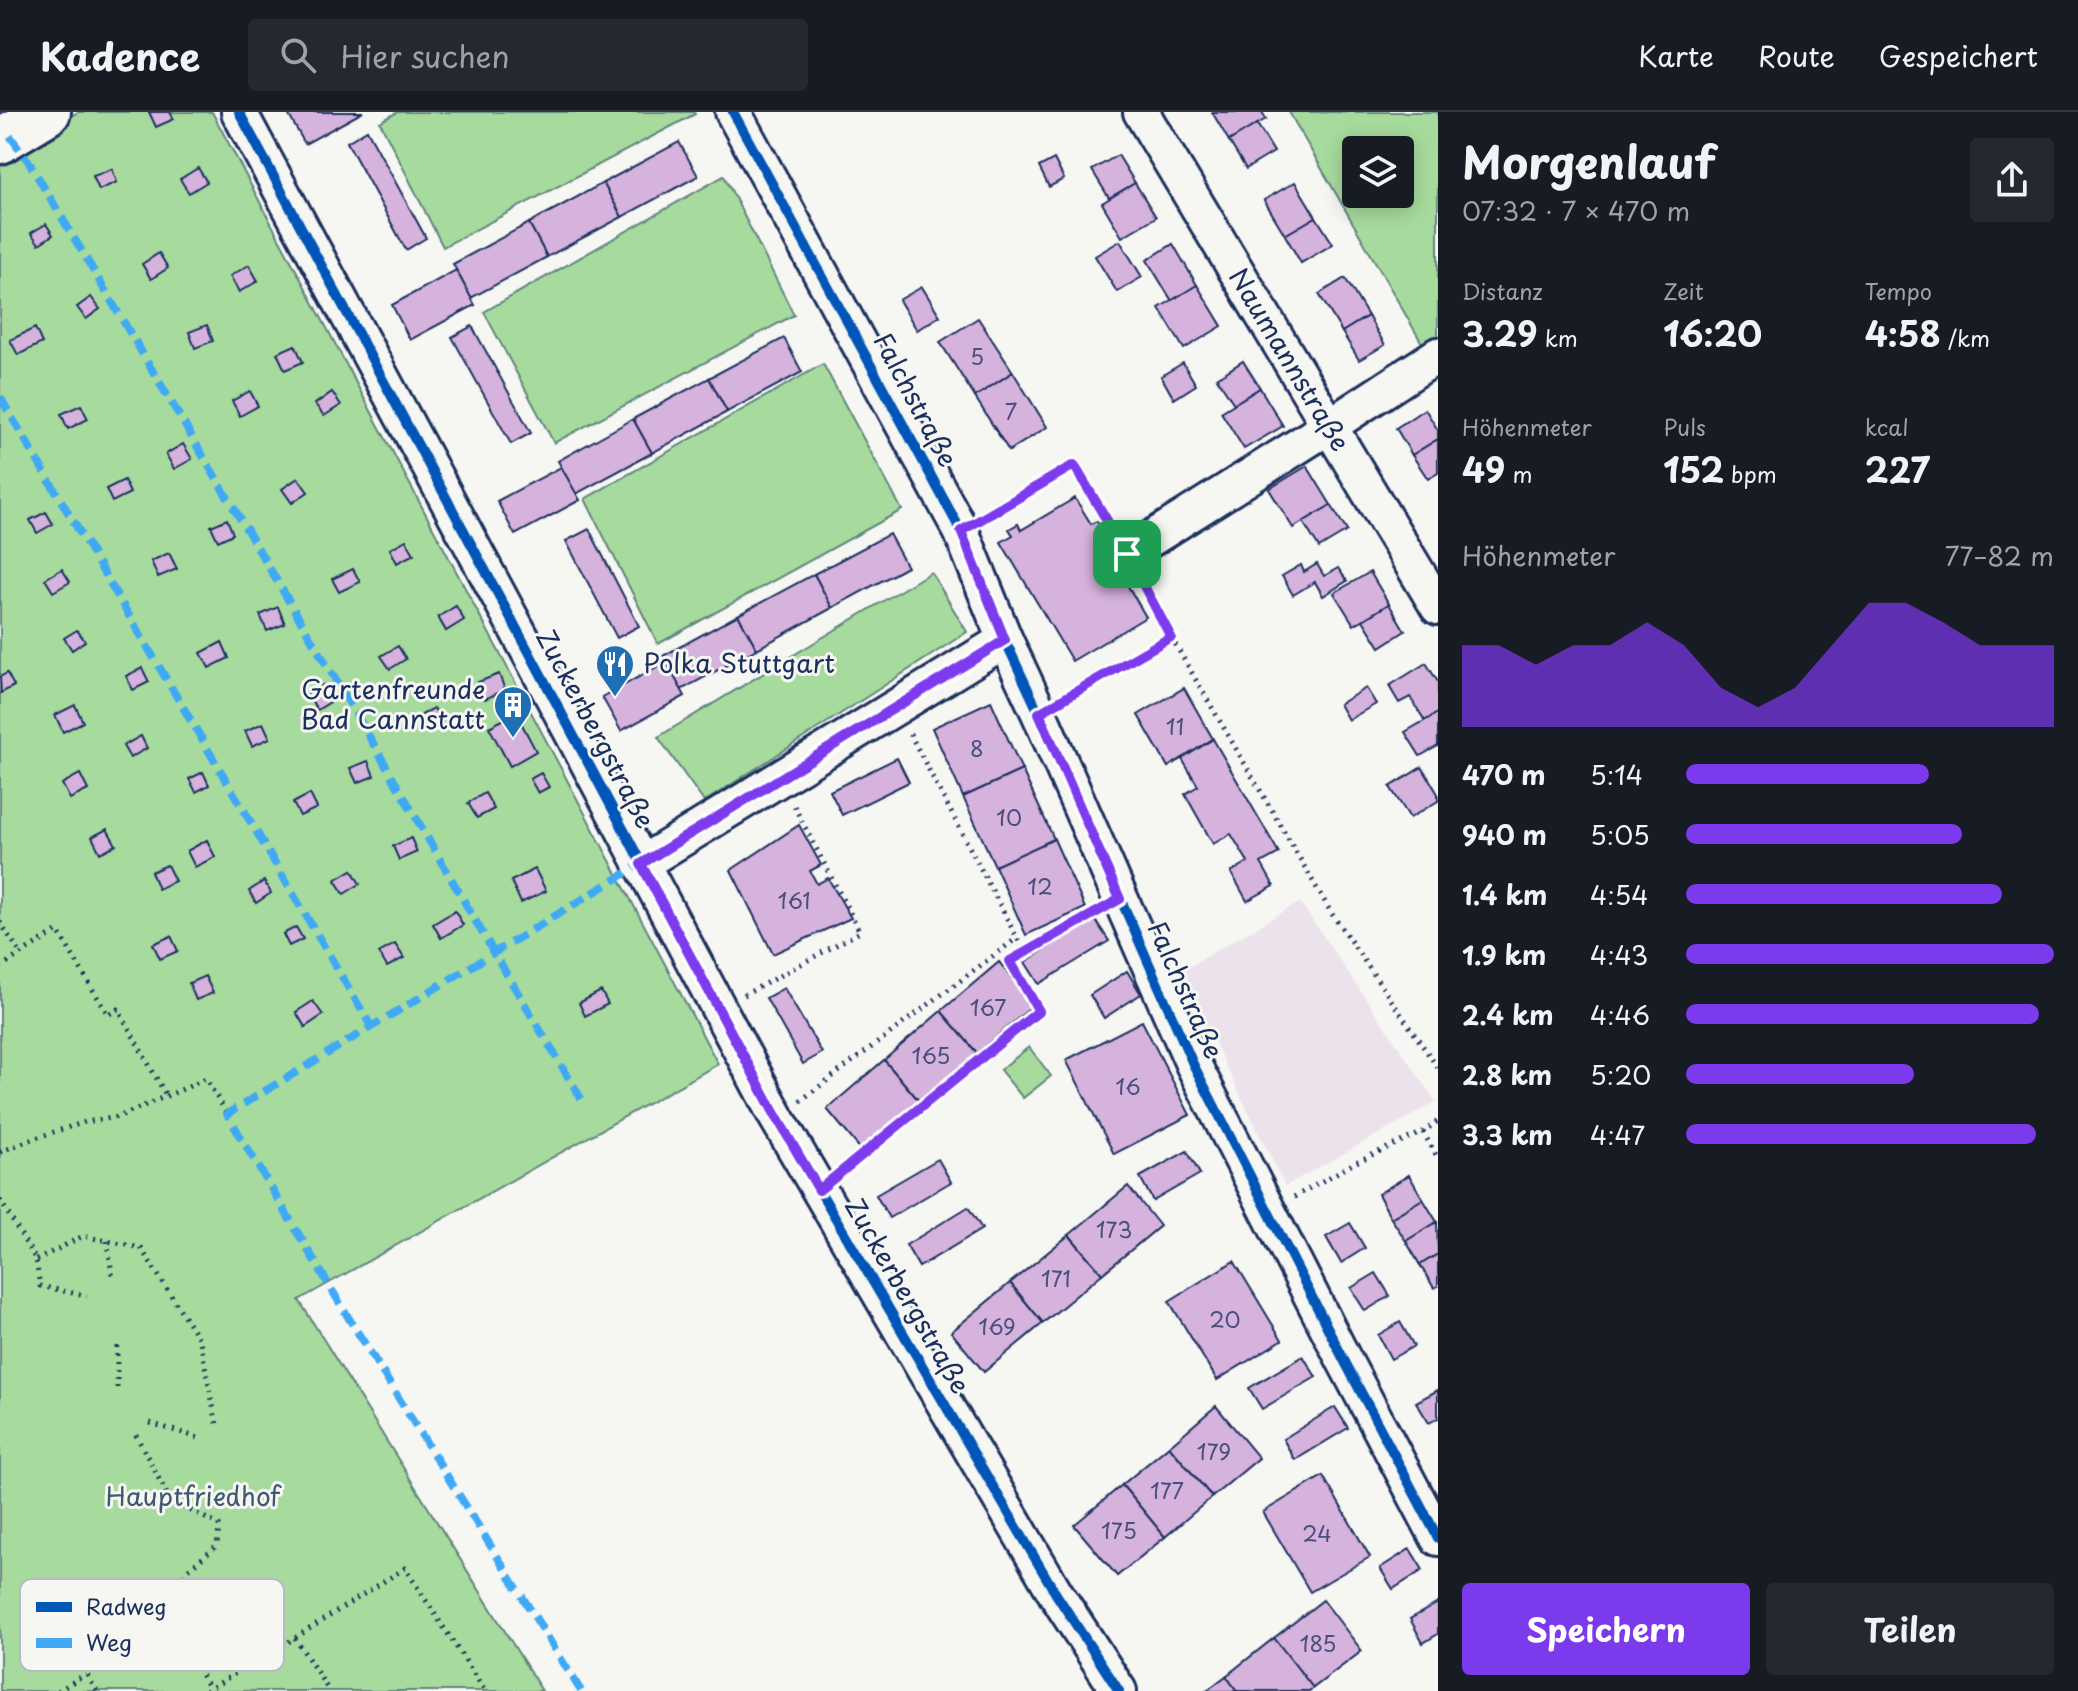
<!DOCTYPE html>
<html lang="de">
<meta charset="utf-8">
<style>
body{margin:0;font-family:"Playpen Sans",sans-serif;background:#242831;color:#f1f3f6;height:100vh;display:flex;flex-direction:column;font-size:30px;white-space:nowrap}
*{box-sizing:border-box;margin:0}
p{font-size:26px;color:#9ea1a6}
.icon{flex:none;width:44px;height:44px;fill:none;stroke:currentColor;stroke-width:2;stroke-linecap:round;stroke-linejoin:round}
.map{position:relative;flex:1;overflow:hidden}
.drawer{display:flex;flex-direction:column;background:#171b24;width:640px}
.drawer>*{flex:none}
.buttons{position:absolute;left:1342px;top:24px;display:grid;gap:16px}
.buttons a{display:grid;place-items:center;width:72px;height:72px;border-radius:8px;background:#171b24;box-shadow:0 4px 20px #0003;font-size:40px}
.pin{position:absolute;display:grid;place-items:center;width:68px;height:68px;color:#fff;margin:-34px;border-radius:16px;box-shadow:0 4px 12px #0006}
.round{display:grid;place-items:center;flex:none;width:84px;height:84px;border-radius:8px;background:#242831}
.head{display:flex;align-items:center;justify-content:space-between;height:136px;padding:0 24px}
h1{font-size:44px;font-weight:700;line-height:60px}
.stats{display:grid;grid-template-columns:repeat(3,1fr);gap:12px;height:136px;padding:8px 24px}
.stats div{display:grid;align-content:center}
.stats b{font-size:34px;font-weight:700}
.stats small{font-size:22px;font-weight:400}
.stats p{font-size:22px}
.chart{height:224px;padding:16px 24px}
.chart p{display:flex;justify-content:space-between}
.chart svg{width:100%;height:144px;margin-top:8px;fill:#7c3aed;opacity:.7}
.primary-button{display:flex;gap:16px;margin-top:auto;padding:16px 24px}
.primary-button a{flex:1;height:92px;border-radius:8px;background:#7c3aed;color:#fff;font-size:32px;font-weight:700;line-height:92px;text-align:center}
.primary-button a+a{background:#242831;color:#f1f3f6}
ul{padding:0 24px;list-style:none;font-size:26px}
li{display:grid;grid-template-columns:128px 96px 1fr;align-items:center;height:60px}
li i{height:20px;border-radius:10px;background:#7c3aed}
header{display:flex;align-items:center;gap:48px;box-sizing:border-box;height:112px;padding:0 40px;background:#171b24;border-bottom:2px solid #363941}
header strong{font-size:38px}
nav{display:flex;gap:44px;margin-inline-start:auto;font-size:28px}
.search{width:560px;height:72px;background:#242831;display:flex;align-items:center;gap:20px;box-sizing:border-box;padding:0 28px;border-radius:8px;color:#9ea1a6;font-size:30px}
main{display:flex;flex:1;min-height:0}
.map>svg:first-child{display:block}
.built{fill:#ece2ec}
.green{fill:#a7db9d;stroke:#61857e;stroke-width:2;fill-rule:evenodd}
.building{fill:#d6b3dd;stroke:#1b2f5e;stroke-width:2}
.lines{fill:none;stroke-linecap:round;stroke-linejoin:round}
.street-casing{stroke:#1b2f5e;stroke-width:40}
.secondary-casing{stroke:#1b2f5e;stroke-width:50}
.path{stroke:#1b2f5e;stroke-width:5;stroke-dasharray:2 6;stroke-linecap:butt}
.street{stroke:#f6f6f2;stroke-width:34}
.secondary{stroke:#f6f6f2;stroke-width:44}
.quiet{stroke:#3fa9f5;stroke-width:8;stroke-dasharray:16 8;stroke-linecap:butt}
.cycleway-casing{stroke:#f6f6f2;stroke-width:15}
.cycleway{stroke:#0057b8;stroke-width:10}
.route-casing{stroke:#fff;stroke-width:16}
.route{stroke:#7c3aed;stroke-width:10}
.labels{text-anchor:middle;stroke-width:6;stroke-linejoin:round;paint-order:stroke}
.number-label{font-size:22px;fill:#4a507e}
.street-label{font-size:26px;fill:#1b2f5e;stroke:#f6f6f2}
.poi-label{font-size:26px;fill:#1b2f5e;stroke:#f6f6f2;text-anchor:start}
.park-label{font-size:26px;fill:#3e5a6e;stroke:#f6f6f2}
.key{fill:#f6f6f2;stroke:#b4bac6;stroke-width:2}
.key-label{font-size:22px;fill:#1b2f5e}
</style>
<header>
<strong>Kadence</strong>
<div class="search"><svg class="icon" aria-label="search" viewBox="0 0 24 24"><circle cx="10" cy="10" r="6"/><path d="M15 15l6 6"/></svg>Hier suchen</div>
<nav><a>Karte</a><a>Route</a><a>Gespeichert</a></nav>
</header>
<main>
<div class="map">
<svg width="1438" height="1579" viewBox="0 0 1438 1579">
<rect width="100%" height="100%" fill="#f6f6f2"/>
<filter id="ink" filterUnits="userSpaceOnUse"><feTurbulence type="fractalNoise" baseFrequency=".0125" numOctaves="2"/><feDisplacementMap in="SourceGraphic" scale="16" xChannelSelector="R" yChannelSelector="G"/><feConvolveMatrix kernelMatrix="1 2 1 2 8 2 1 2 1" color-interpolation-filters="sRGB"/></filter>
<g filter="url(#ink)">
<!-- built -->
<polygon class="built" points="1300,790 1436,990 1285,1074 1180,860"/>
<!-- green -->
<g class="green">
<polygon points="78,0 212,0 718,952 299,1188 542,1579 0,1579 0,47"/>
<polygon points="398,0 694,0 695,2 443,135 380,10"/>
<path d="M1289,0H1438V259ZM1356,38H1400V82H1356Z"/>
<polygon points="724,64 794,203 554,331 484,200"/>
<polygon points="823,252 902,398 658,532 585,387"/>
<polygon points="931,460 967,520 704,690 658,625"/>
<polygon points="1029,935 1051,964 1023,986 1000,958"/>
</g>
<!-- building -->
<g class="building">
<polygon points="149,0 170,0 174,7 156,15"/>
<polygon points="287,0 363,0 305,32"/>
<polygon points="1212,0 1262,0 1266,7 1229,29"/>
<polygon points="1257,12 1274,40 1246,57 1229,29"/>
<polygon points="367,18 426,126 406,138 347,30"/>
<polygon points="679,30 698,64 622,105 603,71"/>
<polygon points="1118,43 1135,71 1109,86 1092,58"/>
<polygon points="1054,47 1064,67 1049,75 1039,55"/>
<polygon points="198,56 207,70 189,81 180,67"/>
<polygon points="112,57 117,70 99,78 93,64"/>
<polygon points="1295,70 1316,105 1285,123 1264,88"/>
<polygon points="603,71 622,105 547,145 529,111"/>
<polygon points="1135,71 1156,105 1122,125 1102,91"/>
<polygon points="1316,105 1333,132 1301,151 1285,123"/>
<polygon points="529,111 547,145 471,186 453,152"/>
<polygon points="46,112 53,123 39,132 31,121"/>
<polygon points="1120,129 1142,165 1117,180 1095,144"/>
<polygon points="1173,132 1197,173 1172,189 1147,148"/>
<polygon points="159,141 168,156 151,167 142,152"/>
<polygon points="249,153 258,169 239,180 230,164"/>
<polygon points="456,158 475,193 410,228 392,193"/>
<polygon points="1345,166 1368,204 1342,220 1319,182"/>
<polygon points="1197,173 1222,214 1184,237 1159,196"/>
<polygon points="922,175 940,204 917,218 899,188"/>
<polygon points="91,185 100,197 86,207 77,195"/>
<polygon points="1368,204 1385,233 1359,248 1342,220"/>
<polygon points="978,206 1013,260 975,285 940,230"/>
<polygon points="207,213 213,229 195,236 189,220"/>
<polygon points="472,214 531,321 511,332 452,225"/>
<polygon points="35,216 42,231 18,243 10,228"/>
<polygon points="784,226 802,260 727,300 709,266"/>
<polygon points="295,233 303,250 285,258 277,241"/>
<polygon points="1243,249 1260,276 1234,292 1217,266"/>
<polygon points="1183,251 1196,273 1174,287 1161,264"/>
<polygon points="1013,260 1047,315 1009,339 975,285"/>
<polygon points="709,266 727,300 652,341 633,307"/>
<polygon points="1260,276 1283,314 1244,337 1221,300"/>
<polygon points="250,279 258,294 240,304 232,289"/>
<polygon points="332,280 341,293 324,304 315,292"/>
<polygon points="81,293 88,307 68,317 61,302"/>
<polygon points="1425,297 1438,318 1438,327 1412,343 1396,316"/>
<polygon points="633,307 652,341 576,382 558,349"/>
<polygon points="1438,327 1438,361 1428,367 1412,343"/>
<polygon points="183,332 192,347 174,357 166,342"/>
<polygon points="1307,354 1331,393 1293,416 1269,377"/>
<polygon points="561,355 580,388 515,423 497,389"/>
<polygon points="298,366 308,380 292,391 282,377"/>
<polygon points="124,368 130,381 112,390 106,377"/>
<polygon points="1075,386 1091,412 1097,409 1121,449 1115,452 1146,505 1072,549 1001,430 1013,423 1009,417 1018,412 1021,418"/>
<polygon points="1331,393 1347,419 1319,436 1303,410"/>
<polygon points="46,400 53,412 37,421 30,408"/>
<polygon points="227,407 233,422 218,429 211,414"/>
<polygon points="589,417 639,514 617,526 566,429"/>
<polygon points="889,422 907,455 832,496 814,462"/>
<polygon points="406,428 414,442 397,451 390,437"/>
<polygon points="169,441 177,457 158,465 151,449"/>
<polygon points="1317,452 1324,464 1338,456 1347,469 1323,484 1315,470 1293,483 1282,464 1301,453 1304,460"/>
<polygon points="62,457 70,470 53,480 45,467"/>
<polygon points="353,457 360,470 339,480 332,467"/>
<polygon points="1370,460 1389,492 1354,513 1334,481"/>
<polygon points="814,462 832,496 757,537 738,503"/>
<polygon points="1389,492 1405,519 1380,535 1363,508"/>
<polygon points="456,494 464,508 446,519 438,505"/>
<polygon points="278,495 285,512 267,519 260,503"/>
<polygon points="738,503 757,537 681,578 663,544"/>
<polygon points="77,518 85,529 72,538 64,526"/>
<polygon points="222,530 229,546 209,556 201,541"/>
<polygon points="398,534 406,547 390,557 381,544"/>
<polygon points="666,550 685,584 621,619 602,585"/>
<polygon points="1426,551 1438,570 1438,601 1425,609 1410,585 1399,591 1389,574"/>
<polygon points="142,556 149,570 133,578 126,564"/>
<polygon points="7,561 14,574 1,581 0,565"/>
<polygon points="499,562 505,578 485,587 478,570"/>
<polygon points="323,573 332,589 317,598 308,582"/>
<polygon points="1184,576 1213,627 1168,655 1138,603"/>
<polygon points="1366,576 1376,592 1348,608 1339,592"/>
<polygon points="991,589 1022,658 963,685 932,616"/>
<polygon points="75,593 83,610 63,620 55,603"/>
<polygon points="434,596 443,611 426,620 418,605"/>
<polygon points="516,601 536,639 510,654 489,615"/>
<polygon points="1438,601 1438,634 1420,644 1405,620"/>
<polygon points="263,611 270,626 252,634 245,619"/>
<polygon points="141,624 147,636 130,646 123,634"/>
<polygon points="1213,627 1279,741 1261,751 1274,774 1247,789 1231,760 1248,750 1231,722 1213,732 1185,682 1198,674 1182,647"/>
<polygon points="897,646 909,670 842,703 830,679"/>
<polygon points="368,649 374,664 357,671 350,656"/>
<polygon points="1422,655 1438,682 1438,689 1410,706 1390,675"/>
<polygon points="1022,658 1054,727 995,754 963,685"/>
<polygon points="203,660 209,673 196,680 189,667"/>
<polygon points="541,661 549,675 538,681 530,667"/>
<polygon points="80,662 88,678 70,687 62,672"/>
<polygon points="485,681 494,697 477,706 468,691"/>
<polygon points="310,682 317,696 300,704 293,691"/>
<polygon points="799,713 821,753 810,759 817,772 828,766 851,806 773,842 731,758"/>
<polygon points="107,717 116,733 100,741 92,725"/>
<polygon points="411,726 417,740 399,748 393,734"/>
<polygon points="1054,727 1085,796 1026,823 995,754"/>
<polygon points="207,728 215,745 195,755 187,739"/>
<polygon points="167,753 175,769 158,777 151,760"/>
<polygon points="535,757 546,779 521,791 511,769"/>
<polygon points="352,758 360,772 344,782 335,768"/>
<polygon points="264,769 271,781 256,791 249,779"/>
<polygon points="455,799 463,813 441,826 433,812"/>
<polygon points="1094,806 1109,829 1039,872 1025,850"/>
<polygon points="296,815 303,827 289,834 283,822"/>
<polygon points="171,824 178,839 160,847 153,832"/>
<polygon points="395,832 404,846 387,855 379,841"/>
<polygon points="999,850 1035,892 977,941 941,899"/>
<polygon points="1127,859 1141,882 1104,906 1090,883"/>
<polygon points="205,864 213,881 196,888 189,871"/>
<polygon points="784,876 822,941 803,952 766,886"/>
<polygon points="601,879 608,892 585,904 579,891"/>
<polygon points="313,889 323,903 305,915 296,900"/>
<polygon points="941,899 977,941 920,990 884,948"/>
<polygon points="1142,909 1190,1003 1114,1042 1066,948"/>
<polygon points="884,948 920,990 862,1039 827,997"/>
<polygon points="1187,1039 1200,1062 1153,1089 1140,1065"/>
<polygon points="938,1047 951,1070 889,1106 876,1083"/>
<polygon points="1409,1063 1423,1087 1391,1106 1378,1082"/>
<polygon points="1128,1074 1160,1114 1102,1162 1069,1123"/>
<polygon points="1423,1087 1437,1110 1406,1129 1391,1106"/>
<polygon points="968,1095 982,1117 919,1155 906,1133"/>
<polygon points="1437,1110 1438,1142 1420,1153 1406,1129"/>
<polygon points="1350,1111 1365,1136 1341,1151 1326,1125"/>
<polygon points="1069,1123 1102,1162 1043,1211 1010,1171"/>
<polygon points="1438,1142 1438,1174 1434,1176 1420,1153"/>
<polygon points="1234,1149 1282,1228 1217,1268 1169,1189"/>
<polygon points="1376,1161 1390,1184 1365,1199 1351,1176"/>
<polygon points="1010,1171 1043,1211 984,1260 951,1220"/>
<polygon points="1400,1210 1414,1234 1391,1247 1378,1223"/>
<polygon points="1303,1244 1316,1265 1262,1297 1249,1276"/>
<polygon points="1438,1278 1438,1306 1429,1311 1416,1290"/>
<polygon points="1216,1294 1259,1346 1212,1385 1169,1334"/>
<polygon points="1335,1295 1348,1316 1295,1348 1283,1327"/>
<polygon points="1169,1334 1212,1385 1165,1425 1122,1373"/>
<polygon points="1323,1364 1370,1445 1310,1480 1263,1400"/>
<polygon points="1122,1373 1165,1425 1117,1464 1074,1413"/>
<polygon points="1410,1437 1423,1458 1393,1477 1380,1456"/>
<polygon points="1323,1488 1362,1539 1313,1576 1274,1526"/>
<polygon points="1438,1491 1438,1522 1423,1531 1410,1507"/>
<polygon points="1274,1526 1313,1576 1309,1579 1237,1579 1226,1564"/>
<polygon points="1226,1564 1237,1579 1206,1579"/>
</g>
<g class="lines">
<defs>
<g id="street">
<polyline points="239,0 528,538 777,1006 1056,1482 1119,1579"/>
<polyline points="733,0 961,419 1005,528 1039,601 1193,952 1344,1248 1438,1426"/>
<polyline points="1141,0 1438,495"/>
<polyline points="1127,442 1328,315 1438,243"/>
<polyline points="641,752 1005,528"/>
</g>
<polyline id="secondary" points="0,29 48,0"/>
</defs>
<!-- street casing -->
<use href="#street" class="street-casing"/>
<!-- secondary casing -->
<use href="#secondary" class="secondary-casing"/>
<!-- path -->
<g class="path">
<polyline points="986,404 1074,353 1112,418"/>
<polyline points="1141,469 1171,525 1332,802 1438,956"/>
<polyline points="1064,587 1171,525"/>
<polyline points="910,622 1025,841"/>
<polyline points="0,810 21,842"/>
<polyline points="0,855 58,819 108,903 118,897 167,985"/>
<polyline points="744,883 860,820 794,694"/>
<polyline points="800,989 1017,826"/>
<polyline points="1423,1020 1438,1046"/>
<polyline points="0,1040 29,1028 85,1010 118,1005 206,967 227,1002"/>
<polyline points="842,1060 1039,899 1010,849 1095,801"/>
<polyline points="1294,1085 1356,1050 1423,1020 1438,1009"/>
<polyline points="0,1088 36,1148 40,1174 87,1184"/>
<polyline points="107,1129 113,1167"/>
<polyline points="36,1148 83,1124 141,1136 200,1229 217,1313"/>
<polyline points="117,1276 117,1229"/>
<polyline points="150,1311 199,1326"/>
<polyline points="136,1323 170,1388 219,1413 217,1434 186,1459 170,1496 184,1531 209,1577"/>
<polyline points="295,1526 329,1579"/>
<polyline points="79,1550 97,1579"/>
<polyline points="58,1579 86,1562"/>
<polyline points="206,1579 295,1526 405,1456 485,1579"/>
</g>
<!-- street -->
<use href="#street" class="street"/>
<!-- secondary -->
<use href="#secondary" class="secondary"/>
<!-- quiet -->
<g class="quiet">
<polyline points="10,24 29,50 367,621 494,841 585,993"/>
<polyline points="0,285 371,914"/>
<polyline points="581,1579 345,1200 227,1002 641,752"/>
</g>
<defs>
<g id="cycleway">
<polyline points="239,0 528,538 777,1006 1056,1482 1119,1579"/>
<polyline points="733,0 961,419 1005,528 1039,601 1193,952 1344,1248 1438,1426"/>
</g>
</defs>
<!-- cycleway casing -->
<use href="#cycleway" class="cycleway-casing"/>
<!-- cycleway -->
<use href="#cycleway" class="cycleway"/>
</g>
</g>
<g class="lines" filter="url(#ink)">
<defs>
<polygon id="route" points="1074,353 1127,442 1171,525 1039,601 1120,787 1010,849 1039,899 819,1078 772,997 641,752 1005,528 961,419"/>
</defs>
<!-- route casing -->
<use href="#route" class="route-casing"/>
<!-- route -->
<use href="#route" class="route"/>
</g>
<!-- icons -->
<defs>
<symbol id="restaurant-pin" viewBox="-11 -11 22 30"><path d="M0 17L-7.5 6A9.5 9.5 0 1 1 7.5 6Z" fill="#1f6fb2" stroke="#f6f6f2"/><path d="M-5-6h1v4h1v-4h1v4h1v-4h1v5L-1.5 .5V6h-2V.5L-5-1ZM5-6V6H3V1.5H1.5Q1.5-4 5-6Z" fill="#fff"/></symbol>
<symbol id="building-pin" viewBox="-11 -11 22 30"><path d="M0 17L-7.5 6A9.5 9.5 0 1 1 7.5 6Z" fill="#1f6fb2" stroke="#f6f6f2"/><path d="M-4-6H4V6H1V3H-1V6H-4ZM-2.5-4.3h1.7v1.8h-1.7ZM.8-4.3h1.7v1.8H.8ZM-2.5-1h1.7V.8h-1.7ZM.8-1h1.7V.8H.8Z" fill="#fff"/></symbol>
</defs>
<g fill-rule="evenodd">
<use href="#restaurant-pin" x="593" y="530" width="44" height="60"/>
<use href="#building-pin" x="491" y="571" width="44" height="60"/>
</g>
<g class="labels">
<!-- number labels -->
<g class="number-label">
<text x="977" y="253">5</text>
<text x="1011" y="308">7</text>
<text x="1175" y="623">11</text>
<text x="977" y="645">8</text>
<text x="1009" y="714">10</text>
<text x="1040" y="783">12</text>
<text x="794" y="797">161</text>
<text x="988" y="904">167</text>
<text x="931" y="952">165</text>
<text x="1128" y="983">16</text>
<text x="1114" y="1126">173</text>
<text x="1056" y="1175">171</text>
<text x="1225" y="1216">20</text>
<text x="997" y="1223">169</text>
<text x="1214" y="1348">179</text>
<text x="1167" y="1387">177</text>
<text x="1119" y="1427">175</text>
<text x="1317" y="1430">24</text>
<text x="1318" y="1540">185</text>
</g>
<!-- street labels -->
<g class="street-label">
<text transform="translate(1289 248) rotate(59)" y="9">Naumannstraße</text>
<text transform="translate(915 288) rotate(62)" y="9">Falchstraße</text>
<text transform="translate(595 617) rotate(62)" y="9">Zuckerbergstraße</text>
<text transform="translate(1185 878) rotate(66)" y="9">Falchstraße</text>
<text transform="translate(907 1184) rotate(60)" y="9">Zuckerbergstraße</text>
</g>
<!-- poi labels -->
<g class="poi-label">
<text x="643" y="561">Polka Stuttgart</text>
<text x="485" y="587" text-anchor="end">Gartenfreunde<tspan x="485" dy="30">Bad Cannstatt</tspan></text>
</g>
<!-- park labels -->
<g class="park-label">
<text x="193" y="1394">Hauptfriedhof</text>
</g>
</g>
<!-- legend -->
<rect x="20" y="1467" width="264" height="92" rx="12" class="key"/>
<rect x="36" y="1490" width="36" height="10" fill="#0057b8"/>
<rect x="36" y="1526" width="36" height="10" fill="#3fa9f5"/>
<g class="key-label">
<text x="86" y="1503">Radweg</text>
<text x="86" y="1539">Weg</text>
</g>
</svg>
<div class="buttons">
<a><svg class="icon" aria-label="layers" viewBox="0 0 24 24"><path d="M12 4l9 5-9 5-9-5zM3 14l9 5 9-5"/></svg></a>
</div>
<div class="pin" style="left:1127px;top:442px;background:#1e9e55"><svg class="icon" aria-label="arrive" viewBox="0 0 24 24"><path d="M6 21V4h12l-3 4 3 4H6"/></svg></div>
</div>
<section class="drawer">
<div class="head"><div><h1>Morgenlauf</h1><p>07:32 · 7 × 470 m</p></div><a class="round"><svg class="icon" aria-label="share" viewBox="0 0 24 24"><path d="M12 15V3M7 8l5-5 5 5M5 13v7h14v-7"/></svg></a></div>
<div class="stats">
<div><p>Distanz</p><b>3.29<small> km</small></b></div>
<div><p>Zeit</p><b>16:20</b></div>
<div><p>Tempo</p><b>4:58<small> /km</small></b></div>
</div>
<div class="stats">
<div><p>Höhenmeter</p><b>49<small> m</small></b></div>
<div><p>Puls</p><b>152<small> bpm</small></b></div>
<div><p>kcal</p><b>227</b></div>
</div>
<div class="chart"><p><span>Höhenmeter</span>77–82 m</p>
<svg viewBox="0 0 160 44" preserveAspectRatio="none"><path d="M0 44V19L10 19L20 25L30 19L40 19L50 12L60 19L70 32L80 38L90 32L100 19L110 6L120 6L130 12L140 19L150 19L160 19V44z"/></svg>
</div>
<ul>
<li><b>470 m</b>5:14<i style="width:66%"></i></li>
<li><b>940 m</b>5:05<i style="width:75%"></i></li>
<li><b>1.4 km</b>4:54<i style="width:86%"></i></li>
<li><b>1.9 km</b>4:43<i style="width:100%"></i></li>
<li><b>2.4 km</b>4:46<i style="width:96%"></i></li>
<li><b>2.8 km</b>5:20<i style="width:62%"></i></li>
<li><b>3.3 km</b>4:47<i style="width:95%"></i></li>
</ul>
<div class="primary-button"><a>Speichern</a><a>Teilen</a></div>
</section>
</main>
